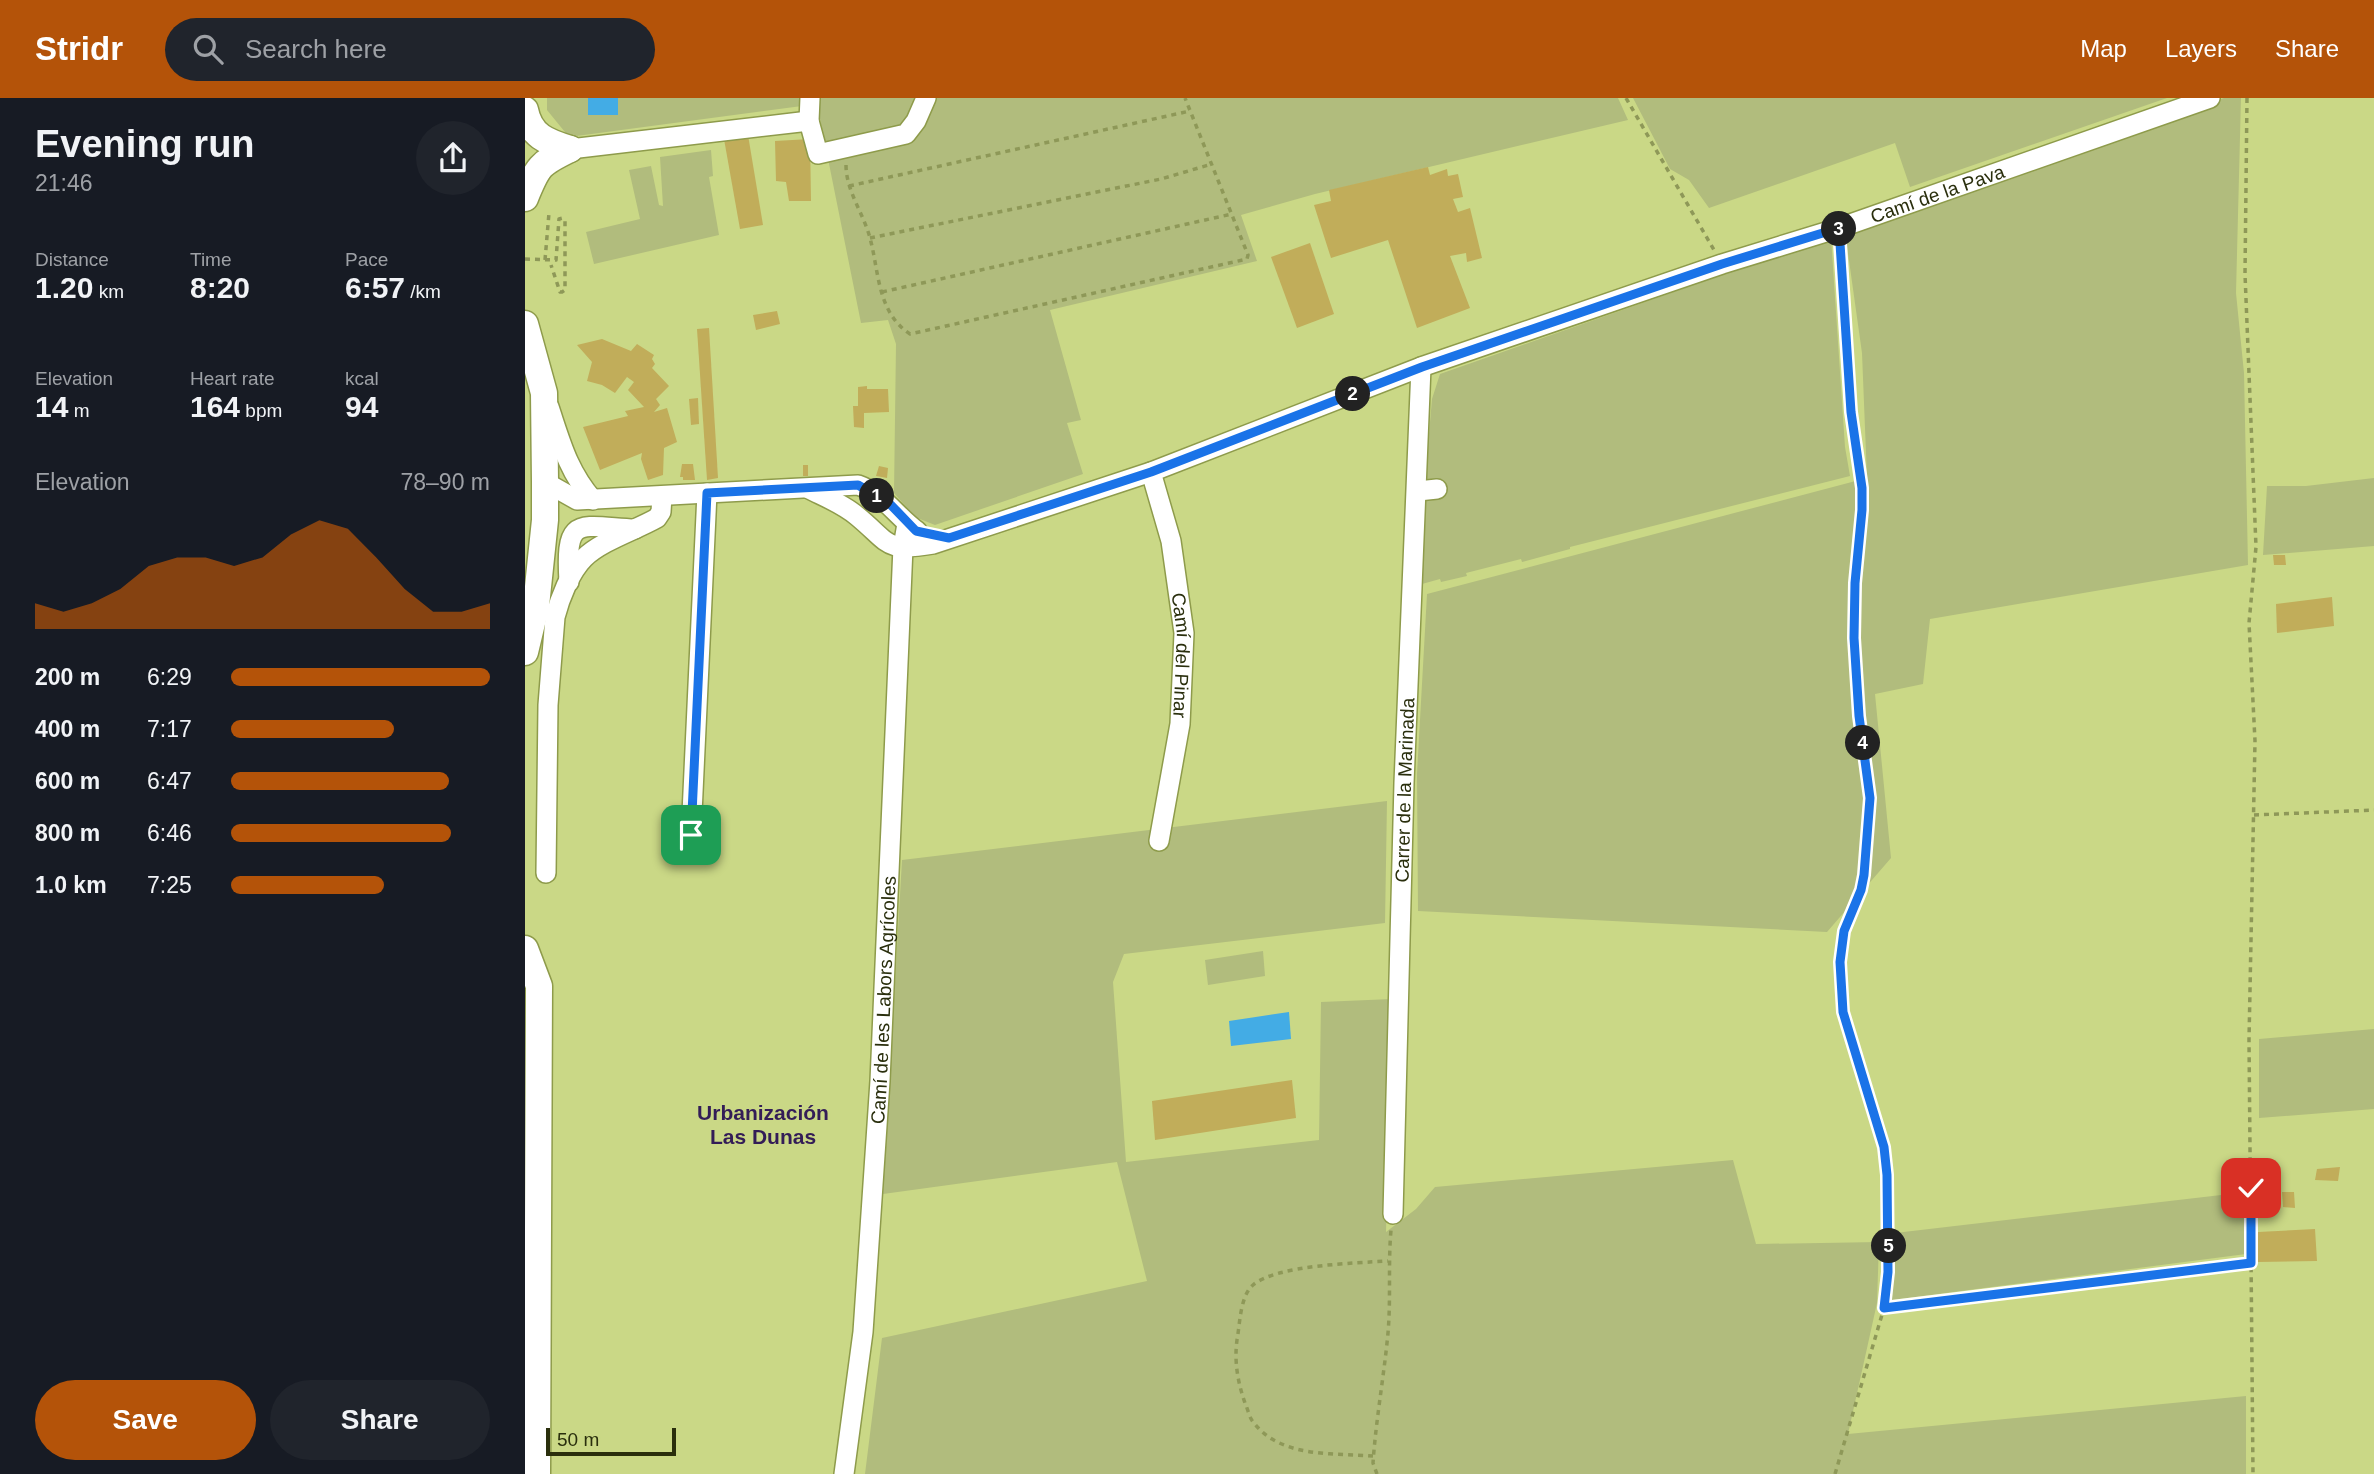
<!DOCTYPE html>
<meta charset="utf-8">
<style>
body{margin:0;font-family:Helvetica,sans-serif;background:#20242c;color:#f1f3f6;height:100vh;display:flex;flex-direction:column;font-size:26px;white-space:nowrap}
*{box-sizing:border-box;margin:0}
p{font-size:23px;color:#9ea1a6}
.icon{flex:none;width:38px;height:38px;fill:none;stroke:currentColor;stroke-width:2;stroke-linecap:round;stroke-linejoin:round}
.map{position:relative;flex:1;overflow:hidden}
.panel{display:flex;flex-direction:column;background:#171b24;width:525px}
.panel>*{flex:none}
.scale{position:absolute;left:21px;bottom:18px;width:130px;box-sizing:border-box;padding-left:7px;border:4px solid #2a2f0d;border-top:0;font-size:19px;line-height:24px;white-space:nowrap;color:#2a2f0d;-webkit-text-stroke:5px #cad886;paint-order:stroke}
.pin{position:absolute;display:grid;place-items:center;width:60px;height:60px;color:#fff;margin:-30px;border-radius:14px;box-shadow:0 4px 10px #0006}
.km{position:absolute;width:35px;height:35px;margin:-18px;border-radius:50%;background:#222;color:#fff;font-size:19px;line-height:35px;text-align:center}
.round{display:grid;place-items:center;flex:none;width:74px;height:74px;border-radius:37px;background:#20242c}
.overview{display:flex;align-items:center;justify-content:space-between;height:119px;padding:0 35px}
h1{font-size:38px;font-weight:600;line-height:52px}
.metrics{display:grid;grid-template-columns:repeat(3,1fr);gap:10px;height:119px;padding:7px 35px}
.metrics div{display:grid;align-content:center}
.metrics b{font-size:30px;font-weight:600}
.metrics small{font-size:19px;font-weight:400}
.metrics p{font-size:19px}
.chart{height:196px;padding:14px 35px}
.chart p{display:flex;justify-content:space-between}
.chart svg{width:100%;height:126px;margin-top:7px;fill:#b45309;opacity:.7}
.action{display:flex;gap:14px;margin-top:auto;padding:14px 35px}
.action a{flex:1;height:80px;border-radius:42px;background:#b45309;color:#fff;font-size:28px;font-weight:600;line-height:80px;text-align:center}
.action a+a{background:#20242c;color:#f1f3f6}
ul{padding:0 35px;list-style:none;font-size:23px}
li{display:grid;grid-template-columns:112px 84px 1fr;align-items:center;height:52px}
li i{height:18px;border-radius:9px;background:#b45309}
header{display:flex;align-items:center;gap:42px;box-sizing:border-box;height:98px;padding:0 35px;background:#b45309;color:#fff}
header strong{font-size:33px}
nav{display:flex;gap:38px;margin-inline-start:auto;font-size:24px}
.search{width:490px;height:63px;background:#20242c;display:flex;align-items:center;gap:18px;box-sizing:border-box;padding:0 24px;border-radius:38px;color:#9ea1a6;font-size:26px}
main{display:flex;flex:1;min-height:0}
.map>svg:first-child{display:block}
.green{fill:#b1bc7d}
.water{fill:#43ace5}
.building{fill:#c1ad5a}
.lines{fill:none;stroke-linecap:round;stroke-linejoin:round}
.minor-casing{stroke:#8e9b4b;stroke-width:22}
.highway-casing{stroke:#8e9b4b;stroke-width:29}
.path{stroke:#8e9858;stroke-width:3.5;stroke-dasharray:5 5;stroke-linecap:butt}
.minor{stroke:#fff;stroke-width:19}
.highway{stroke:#fff;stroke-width:26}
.route-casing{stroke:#fff;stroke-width:14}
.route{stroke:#1a73e8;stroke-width:9}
.labels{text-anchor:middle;stroke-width:5;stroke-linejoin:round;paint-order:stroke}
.street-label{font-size:19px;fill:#2a2f0d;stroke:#cad886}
.neighbourhood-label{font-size:21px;font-weight:bold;fill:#331d57;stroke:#cad886}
</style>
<header>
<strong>Stridr</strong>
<div class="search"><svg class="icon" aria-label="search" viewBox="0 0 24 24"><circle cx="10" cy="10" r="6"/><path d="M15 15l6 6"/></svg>Search here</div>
<nav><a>Map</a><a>Layers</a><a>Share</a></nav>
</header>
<main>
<section class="panel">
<div class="overview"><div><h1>Evening run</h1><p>21:46</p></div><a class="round"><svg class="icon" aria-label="share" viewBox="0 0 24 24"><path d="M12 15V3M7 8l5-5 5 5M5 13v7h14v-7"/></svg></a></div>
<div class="metrics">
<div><p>Distance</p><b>1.20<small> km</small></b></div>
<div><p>Time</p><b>8:20</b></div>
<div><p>Pace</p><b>6:57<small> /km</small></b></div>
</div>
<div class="metrics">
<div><p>Elevation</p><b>14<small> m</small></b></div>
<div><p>Heart rate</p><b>164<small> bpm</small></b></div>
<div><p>kcal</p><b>94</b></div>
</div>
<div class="chart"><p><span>Elevation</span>78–90 m</p>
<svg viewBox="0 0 160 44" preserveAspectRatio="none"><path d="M0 44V35L10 38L20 35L30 30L40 22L50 19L60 19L70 22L80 19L90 11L100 6L110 9L120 19L130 30L140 38L150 38L160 35V44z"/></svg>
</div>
<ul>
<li><b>200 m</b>6:29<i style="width:100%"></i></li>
<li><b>400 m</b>7:17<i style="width:63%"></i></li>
<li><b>600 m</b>6:47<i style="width:84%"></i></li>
<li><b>800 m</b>6:46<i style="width:85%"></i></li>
<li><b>1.0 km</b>7:25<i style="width:59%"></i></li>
</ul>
<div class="action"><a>Save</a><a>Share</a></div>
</section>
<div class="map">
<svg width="1849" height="1376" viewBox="0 0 1849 1376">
<rect width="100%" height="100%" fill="#cad886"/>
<!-- green -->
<g class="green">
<polygon points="22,0 1093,0 1103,22 790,96 716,117 732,163 525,212 556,322 542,325 558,376 410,427 390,419 369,395 371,246 363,222 336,225 292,6 44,39 22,12"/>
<polygon points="1108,0 1642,0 1385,89 1370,45 1184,110 1164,82 1145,71"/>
<polygon points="1699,0 1716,0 1711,195 1719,275 1723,467 1405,521 1398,586 1350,596 1366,760 1302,834 893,813 892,676 902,496 1342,380 1337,255 1320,134"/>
<polygon points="186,52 188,78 184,79 194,137 69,166 61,134 115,121 104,72 126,68 134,107 138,108 135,59"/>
<polygon points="1306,139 1320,349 1325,378 1045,449 1045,451 997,464 996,461 941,475 942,478 916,484 915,481 897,486 901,371 907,301 915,276"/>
<polygon points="1849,380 1849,448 1738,457 1742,388 1781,388"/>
<polygon points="862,703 860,825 599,856 588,884 601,1064 794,1042 796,904 867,901 861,1134 891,1111 910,1089 1208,1062 1231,1146 1354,1144 1352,1205 1323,1336 1721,1298 1721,1376 340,1376 357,1240 622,1183 592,1064 358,1096 377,762"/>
<polygon points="738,853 740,878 683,887 680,862"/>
<polygon points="1849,931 1849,1011 1734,1020 1734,941"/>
<polygon points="1722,1094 1721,1156 1367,1202 1370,1135"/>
</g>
<!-- water -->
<g class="water">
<rect x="63" y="0" width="30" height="17"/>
<polygon points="764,914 766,941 706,948 704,923"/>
</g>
<!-- building -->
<g class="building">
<polygon points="223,37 238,127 215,131 199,41"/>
<polygon points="285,41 286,103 264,103 261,84 251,83 250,43"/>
<polygon points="903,69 905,77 922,71 923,78 933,76 938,99 928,101 933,114 945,110 957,160 942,164 941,155 925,158 945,210 892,230 863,142 806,160 789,107 806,103 804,92"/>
<polygon points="785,145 809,216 772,230 746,159"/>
<polygon points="252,213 255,226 231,232 228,217"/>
<polygon points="184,230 193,380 182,382 172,231"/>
<polygon points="77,241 106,253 112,246 129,257 127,261 130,266 127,270 144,288 131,301 135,307 129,314 142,310 152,344 139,350 138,377 123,382 116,361 117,355 75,372 58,329 103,318 100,313 119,309 103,292 109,284 102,279 90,295 77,287 62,283 67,264 52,247"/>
<polygon points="342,288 342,291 363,291 364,314 339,315 339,330 329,329 328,308 333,308 333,289"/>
<polygon points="173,300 174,326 166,327 164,301"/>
<polygon points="157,366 168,366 170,382 158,382 158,379 155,379"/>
<rect x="278" y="367" width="5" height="11"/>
<polygon points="354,368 363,370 362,380 351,378"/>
<polygon points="1748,457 1760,457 1761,467 1749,467"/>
<polygon points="1807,499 1809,528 1752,535 1751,506"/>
<polygon points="767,982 771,1020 630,1042 627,1003"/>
<polygon points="1815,1069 1813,1083 1790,1082 1792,1071"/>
<polygon points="1757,1094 1769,1094 1770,1110 1758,1109"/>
<polygon points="1790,1131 1792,1163 1733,1164 1733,1134"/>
</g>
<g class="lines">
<defs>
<g id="minor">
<polyline points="285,0 284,23 293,56 381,36 391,23 401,0"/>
<polyline points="45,51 284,23"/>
<path d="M24,309C36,345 43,373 68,402"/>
<path id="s1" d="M626,374L646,443L659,535L655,626L634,743"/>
<path d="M20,384L52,402L333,387C359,396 371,418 392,433"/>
<path id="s2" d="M284,391C300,399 318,406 332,418C366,446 359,454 408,446L626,374L896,269L1197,166L1314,130L1685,0"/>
<polyline points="893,393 912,391"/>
<path d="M44,484C40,417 52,428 110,431"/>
<polyline points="166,737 182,395"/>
<path d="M21,775L23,607L30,519C35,500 45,474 59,460C76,443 111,432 132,420L136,414L137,398"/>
<path id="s3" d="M868,1116L879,685L896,269"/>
<path id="s4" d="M319,1376L338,1234L355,983L378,449L382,426"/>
</g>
<g id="highway">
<path d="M0,12C5,38 22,44 45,51"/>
<path d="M0,100C13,68 14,66 45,51"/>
<polyline points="0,226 19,295 20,384 20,422 11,508 0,554"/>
<polyline points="0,851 14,888 12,1376"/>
</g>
</defs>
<!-- minor casing -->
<use href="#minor" class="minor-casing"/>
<!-- highway casing -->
<use href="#highway" class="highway-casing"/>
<!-- path -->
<g class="path">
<polyline points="1101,0 1189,152"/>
<polyline points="1722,0 1720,176 1731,449 1724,525 1730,643 1724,942 1728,1376"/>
<path d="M321,67C321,94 340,117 346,144C354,176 353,215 385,236L722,161L723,157L660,0"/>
<polyline points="324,88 665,13"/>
<polyline points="345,140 636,81 687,66"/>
<polyline points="0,161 31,162 34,121 38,120 40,123 40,192 37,194 35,194 26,167"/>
<polyline points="20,162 24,115"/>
<polyline points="357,194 707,116"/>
<polyline points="1729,717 1849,712"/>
<polyline points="1359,1210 1725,1165"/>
<path d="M848,1358C808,1355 756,1360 729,1325C724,1320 723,1311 720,1305C713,1285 709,1264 712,1242C715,1226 715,1198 728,1187C751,1167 831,1165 863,1163"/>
<path d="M852,1376L848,1365C851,1321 859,1278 863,1235C866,1200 863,1166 866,1132"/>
<polyline points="1310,1376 1359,1210 1363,1174 1364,1105 1359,1049 1318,914 1315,865 1319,833 1336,792 1339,777 1345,700 1334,618 1329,540 1330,485 1337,412 1337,390 1326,314 1315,146"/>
</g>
<!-- minor -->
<use href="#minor" class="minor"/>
<!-- highway -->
<use href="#highway" class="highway"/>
</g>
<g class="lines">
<defs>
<polyline id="route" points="166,737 182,395 333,387 364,405 391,433 424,440 626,374 897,269 1197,166 1314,130 1326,314 1337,390 1337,412 1330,485 1329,540 1334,618 1345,700 1339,777 1336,792 1319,833 1315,864 1318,914 1359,1049 1362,1077 1363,1174 1359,1210 1726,1165 1726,1090"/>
</defs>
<!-- route casing -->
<use href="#route" class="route-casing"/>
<!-- route -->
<use href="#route" class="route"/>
</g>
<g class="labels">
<!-- street labels -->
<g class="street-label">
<text dy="7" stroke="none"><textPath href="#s2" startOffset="1206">Camí de la Pava</textPath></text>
<text dy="7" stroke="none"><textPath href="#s1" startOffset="187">Camí del Pinar</textPath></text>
<text dy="7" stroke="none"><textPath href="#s3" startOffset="424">Carrer de la Marinada</textPath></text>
<text dy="7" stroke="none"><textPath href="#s4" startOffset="476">Camí de les Labors Agrícoles</textPath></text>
</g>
<!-- neighbourhood labels -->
<g class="neighbourhood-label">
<text x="238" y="1022">Urbanización<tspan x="238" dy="24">Las Dunas</tspan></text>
</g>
</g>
</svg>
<div class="scale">50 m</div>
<div class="pin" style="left:166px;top:737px;background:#1e9e55"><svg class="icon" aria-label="arrive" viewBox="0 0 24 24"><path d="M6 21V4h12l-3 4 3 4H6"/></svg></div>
<div class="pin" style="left:1726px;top:1090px;background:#d93025"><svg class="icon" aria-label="check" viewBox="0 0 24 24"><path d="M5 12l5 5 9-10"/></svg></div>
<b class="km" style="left:352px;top:398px">1</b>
<b class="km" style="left:828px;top:296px">2</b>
<b class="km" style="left:1314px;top:131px">3</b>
<b class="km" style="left:1338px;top:645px">4</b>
<b class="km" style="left:1364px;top:1148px">5</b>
</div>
</main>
